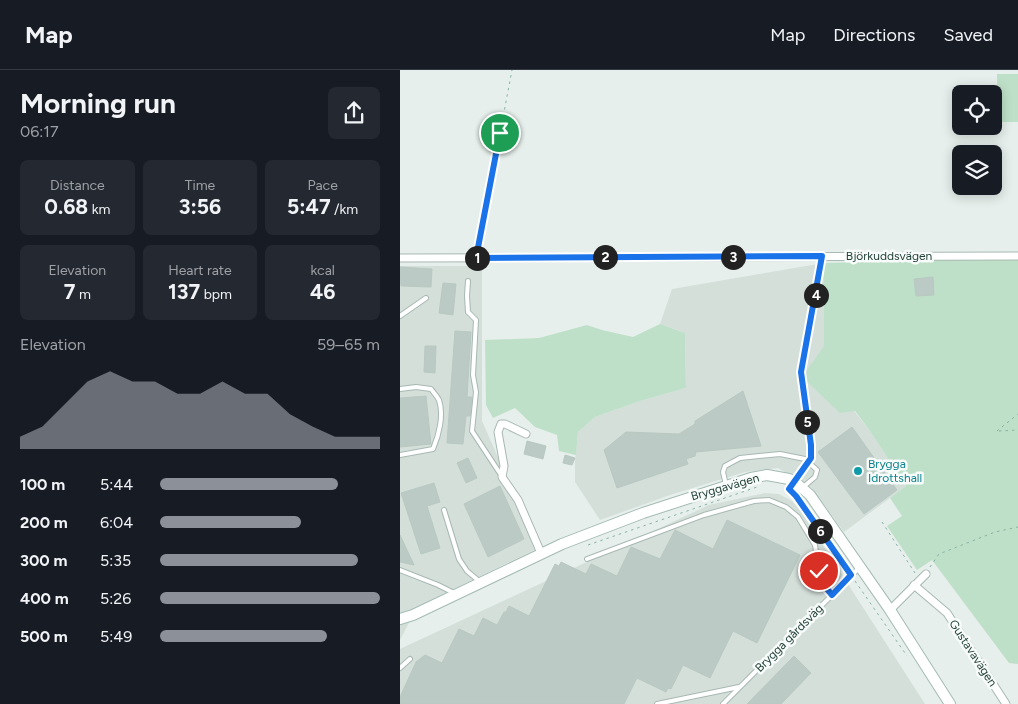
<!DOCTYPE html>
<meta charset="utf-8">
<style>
body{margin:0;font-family:Figtree,sans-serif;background:#242831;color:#f1f3f6;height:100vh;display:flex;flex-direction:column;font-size:19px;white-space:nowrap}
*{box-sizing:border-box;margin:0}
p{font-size:16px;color:#9ea1a6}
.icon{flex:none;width:28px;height:28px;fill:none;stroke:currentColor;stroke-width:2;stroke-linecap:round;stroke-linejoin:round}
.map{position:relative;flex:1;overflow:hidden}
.panel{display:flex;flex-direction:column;background:#171b24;width:400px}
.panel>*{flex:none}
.controls{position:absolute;left:552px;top:15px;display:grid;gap:10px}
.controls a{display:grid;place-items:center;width:50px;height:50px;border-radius:8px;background:#171b24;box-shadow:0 2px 12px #0003;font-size:25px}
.pin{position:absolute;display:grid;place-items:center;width:42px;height:42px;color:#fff;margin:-21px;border:2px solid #fff;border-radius:50%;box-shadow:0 1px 5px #0007}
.km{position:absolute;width:25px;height:25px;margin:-12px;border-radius:50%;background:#222;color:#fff;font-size:14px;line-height:25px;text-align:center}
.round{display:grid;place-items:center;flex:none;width:52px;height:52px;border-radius:8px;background:#242831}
.headline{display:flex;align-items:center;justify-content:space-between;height:85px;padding:0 20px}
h1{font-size:28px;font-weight:700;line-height:38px}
.stats{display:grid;grid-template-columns:repeat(3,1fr);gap:8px;height:85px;padding:5px 20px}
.stats div{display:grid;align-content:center;border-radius:8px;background:#242831;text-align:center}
.stats b{font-size:21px;font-weight:700}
.stats small{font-size:14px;font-weight:400}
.stats p{font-size:14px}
.chart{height:140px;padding:10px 20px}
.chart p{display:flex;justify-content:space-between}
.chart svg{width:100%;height:90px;margin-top:5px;fill:#8c9099;opacity:.7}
ul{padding:0 20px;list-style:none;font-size:16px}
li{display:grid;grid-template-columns:80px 60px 1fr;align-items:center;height:38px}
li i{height:12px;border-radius:6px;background:#8c9099}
header{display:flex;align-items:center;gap:30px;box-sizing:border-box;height:70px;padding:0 25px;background:#171b24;border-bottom:1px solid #363941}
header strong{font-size:24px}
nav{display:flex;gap:28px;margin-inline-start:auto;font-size:18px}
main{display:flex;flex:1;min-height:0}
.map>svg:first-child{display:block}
.built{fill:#d4dfda}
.green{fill:#bfe0c8}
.building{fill:#bbcac4;stroke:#b8c9c2}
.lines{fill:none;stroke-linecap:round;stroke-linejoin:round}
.lane-casing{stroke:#a8b8b2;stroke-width:6}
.street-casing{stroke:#a8b8b2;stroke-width:9}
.secondary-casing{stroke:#a4bbb3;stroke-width:12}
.path{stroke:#86b3a5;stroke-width:1;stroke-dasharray:2.5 4;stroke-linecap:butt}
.lane{stroke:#fff;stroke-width:4}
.street{stroke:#fff;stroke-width:7}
.secondary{stroke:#fff;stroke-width:10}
.route-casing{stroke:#fff;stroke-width:10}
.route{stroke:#1a73e8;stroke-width:6}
.culture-dot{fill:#0f9aa8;stroke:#f7fbf9;stroke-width:2}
.labels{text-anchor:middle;stroke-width:5;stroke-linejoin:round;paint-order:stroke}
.street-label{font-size:12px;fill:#24423a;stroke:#f7fbf9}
.culture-label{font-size:12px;fill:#0d838f;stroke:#f7fbf9;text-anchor:start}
</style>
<header>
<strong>Map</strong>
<nav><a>Map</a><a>Directions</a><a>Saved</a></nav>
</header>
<main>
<section class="panel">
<div class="headline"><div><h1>Morning run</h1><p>06:17</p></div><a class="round"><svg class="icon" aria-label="share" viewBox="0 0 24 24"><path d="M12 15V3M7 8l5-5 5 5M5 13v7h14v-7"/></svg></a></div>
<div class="stats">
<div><p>Distance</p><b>0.68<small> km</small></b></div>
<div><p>Time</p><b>3:56</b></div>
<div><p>Pace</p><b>5:47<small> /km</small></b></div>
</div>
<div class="stats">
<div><p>Elevation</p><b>7<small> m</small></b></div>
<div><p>Heart rate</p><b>137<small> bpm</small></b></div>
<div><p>kcal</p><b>46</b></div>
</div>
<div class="chart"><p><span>Elevation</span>59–65 m</p>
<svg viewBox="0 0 160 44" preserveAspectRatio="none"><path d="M0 44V38L10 33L20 22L30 11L40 6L50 11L60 11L70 17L80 17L90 11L100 17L110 17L120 27L130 33L140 38L150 38L160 38V44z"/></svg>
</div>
<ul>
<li><b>100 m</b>5:44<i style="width:81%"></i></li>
<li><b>200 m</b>6:04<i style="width:64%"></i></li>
<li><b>300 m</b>5:35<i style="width:90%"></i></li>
<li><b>400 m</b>5:26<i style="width:100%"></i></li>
<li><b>500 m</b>5:49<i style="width:76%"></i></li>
</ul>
</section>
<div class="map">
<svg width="618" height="634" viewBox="0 0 618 634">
<rect width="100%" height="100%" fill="#e6efeb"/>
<!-- built -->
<g class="built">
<polygon points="424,193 424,276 454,341 470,361 506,416 444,462 412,418 378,398 345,402 270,425 200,450 175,412 175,392 178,362 195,347 240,331 286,318 285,263 260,254 272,219"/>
<polygon points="0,196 82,196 82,351 138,478 17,537 0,570"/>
<polygon points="365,423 379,424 392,431 401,441 525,634 0,634 0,579 309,435"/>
</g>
<!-- green -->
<g class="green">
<polygon points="597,4 618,4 618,52 598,52"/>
<polygon points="575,189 618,189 618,594 609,593 532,490 517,500 487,456 502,446 490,428 506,416 470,361 455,341 440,343 402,307 424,276 424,193"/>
<polygon points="260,254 285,263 286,318 240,331 195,347 178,362 176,385 159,381 157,365 135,357 115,338 93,348 86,335 85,270 139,268 187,255 202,260 233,267"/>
</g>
<!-- building -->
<g class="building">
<polygon points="0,197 32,199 31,217 1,216"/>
<polygon points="533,207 534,225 516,226 514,209"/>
<polygon points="43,213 56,214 53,245 39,243"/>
<polygon points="55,261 71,262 67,327 72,327 70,346 66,346 63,374 47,373"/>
<polygon points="25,276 36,276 35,303 24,302"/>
<polygon points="343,321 361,376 296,382 295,386 286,389 288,394 217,418 204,380 226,362 279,364 295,354 295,351"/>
<polygon points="26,326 31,374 0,377 0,328"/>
<polygon points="452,357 497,420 464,444 418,382"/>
<polygon points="127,371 146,376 143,389 124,384"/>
<polygon points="165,385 175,388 172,395 163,393"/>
<polygon points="68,388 77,408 66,413 57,393"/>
<polygon points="34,413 40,432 27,436 40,478 21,484 1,423"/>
<polygon points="100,416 124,469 88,487 64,434"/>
<polygon points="327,450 400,485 357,573 333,561 310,608 283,595 271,619 268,618 266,622 237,608 224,634 0,634 0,627 16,592 25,585 42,593 59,559 74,566 83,548 97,555 104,542 106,542 109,536 129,546 155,494 159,496 161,492 186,504 191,494 217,506 231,477 260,489 275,460 313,479"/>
<polygon points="0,465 14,495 0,492"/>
<polygon points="394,586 411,603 381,634 347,634"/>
</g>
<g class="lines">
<defs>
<g id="lane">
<polyline points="68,211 67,226 68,242 76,250 73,305 76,322 72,361 101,405"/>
<polyline points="0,246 26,228"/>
<path d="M0,319L16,317L31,319C33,322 37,326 39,330C44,345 39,365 33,379L0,385"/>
<polyline points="326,415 323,402 325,396 340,388 380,384 405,389 417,400 415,407 402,418"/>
<polyline points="44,440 59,489 67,501 79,511"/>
<polyline points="187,489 304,445 354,431 369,430 386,437 398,447 415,475 419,501 423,513 432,525"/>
<polyline points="0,500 38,515 54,523"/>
<polyline points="0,598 10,589"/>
<polyline points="257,634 339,617"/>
<polyline points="323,634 460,497"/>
</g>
<g id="street">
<polyline points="0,188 618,186"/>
<polyline points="126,364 105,354 101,354 98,362 104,396 102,407 118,430 141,483"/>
<polyline points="514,515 547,543 606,634"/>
<polyline points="490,540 526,504"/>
</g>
<polyline id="secondary" points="0,549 13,545 162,474 243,443 351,408 367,405 389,409 395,412 410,425 490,540 550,634"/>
</defs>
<!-- lane casing -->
<use href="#lane" class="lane-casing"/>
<!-- street casing -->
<use href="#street" class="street-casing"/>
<!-- secondary casing -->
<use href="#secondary" class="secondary-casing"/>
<!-- path -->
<g class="path">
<polyline points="78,180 112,0"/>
<polyline points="597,361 618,344"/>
<polyline points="599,361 618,360"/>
<polyline points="411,386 411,375 401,302 420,195"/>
<polyline points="400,405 405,397"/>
<polyline points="397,427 447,499"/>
<polyline points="482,452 515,503"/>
<polyline points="188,475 357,417"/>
<polyline points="530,497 539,484 595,462 618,457"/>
<polyline points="455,511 507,586"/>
</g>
<!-- lane -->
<use href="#lane" class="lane"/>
<!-- street -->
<use href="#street" class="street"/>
<!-- secondary -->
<use href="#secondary" class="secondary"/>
</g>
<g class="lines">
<defs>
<polyline id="route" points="100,63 76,188 422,186 401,302 411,375 411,388 389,419 396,426 451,505 432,525 423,514 419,501"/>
</defs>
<!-- route casing -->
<use href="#route" class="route-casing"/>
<!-- route -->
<use href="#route" class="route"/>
</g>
<!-- markers -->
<circle class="culture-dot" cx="458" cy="401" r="5"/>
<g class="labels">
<!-- street labels -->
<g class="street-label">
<text x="489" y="190">Björkuddsvägen</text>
<text transform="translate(325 417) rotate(-16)" y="4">Bryggavägen</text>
<text transform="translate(389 568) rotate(-45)" y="4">Brygga gårdsväg</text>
<text transform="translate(573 583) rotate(57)" y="4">Gustavavägen</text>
</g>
<!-- culture labels -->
<g class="culture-label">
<text x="468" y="398">Brygga<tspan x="468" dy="14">Idrottshall</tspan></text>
</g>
</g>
</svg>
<div class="controls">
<a><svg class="icon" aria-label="locate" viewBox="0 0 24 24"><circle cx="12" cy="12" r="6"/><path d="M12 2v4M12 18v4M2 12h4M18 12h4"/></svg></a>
<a><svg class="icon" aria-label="layers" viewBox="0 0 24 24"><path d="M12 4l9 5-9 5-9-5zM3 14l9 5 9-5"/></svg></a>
</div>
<div class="pin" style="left:100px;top:63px;background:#1e9e55"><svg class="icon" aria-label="arrive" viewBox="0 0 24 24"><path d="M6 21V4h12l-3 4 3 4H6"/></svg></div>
<div class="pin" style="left:419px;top:501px;background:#d93025"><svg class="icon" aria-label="check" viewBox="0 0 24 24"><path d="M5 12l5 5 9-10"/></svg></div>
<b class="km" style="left:77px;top:188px">1</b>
<b class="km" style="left:205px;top:187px">2</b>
<b class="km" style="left:333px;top:187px">3</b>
<b class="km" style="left:416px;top:225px">4</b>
<b class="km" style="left:407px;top:352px">5</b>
<b class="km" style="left:420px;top:461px">6</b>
</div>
</main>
